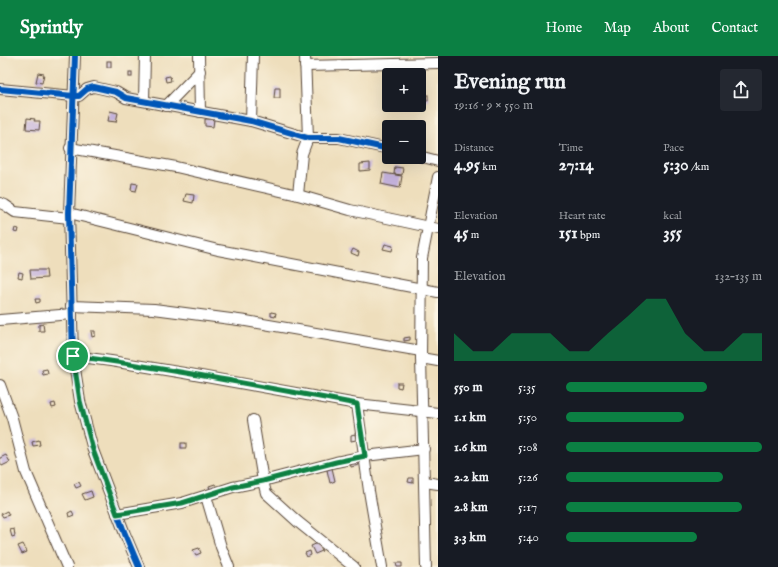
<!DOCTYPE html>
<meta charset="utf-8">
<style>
body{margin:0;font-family:"IM FELL English",serif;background:#242831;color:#f1f3f6;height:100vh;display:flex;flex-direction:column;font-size:15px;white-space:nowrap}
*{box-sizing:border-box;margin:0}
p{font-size:13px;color:#9ea1a6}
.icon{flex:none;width:22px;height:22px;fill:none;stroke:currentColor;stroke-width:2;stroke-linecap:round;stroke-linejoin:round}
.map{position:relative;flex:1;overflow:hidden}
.details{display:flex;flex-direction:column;background:#171b24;width:340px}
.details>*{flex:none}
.tools{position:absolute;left:382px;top:12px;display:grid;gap:8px}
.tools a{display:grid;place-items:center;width:44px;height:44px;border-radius:4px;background:#171b24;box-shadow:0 4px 16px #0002;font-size:20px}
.pin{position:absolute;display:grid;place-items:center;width:34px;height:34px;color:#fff;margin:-17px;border:2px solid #fff;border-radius:50%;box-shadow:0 1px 4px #0007}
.round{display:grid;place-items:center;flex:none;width:42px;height:42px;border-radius:4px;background:#242831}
.overview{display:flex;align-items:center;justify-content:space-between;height:68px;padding:0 16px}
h1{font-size:22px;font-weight:700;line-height:30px}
.stats{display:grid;grid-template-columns:repeat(3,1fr);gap:6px;height:68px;padding:4px 16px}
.stats div{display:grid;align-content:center}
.stats b{font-size:17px;font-weight:700}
.stats small{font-size:11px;font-weight:400}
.stats p{font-size:11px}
.chart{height:112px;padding:8px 16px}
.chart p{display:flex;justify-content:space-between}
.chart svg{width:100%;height:72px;margin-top:4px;fill:#0b8043;opacity:.7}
ul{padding:0 16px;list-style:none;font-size:13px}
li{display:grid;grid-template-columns:64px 48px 1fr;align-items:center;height:30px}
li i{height:10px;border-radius:5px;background:#0b8043}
header{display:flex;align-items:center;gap:24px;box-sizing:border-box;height:56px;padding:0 20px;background:#0b8043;color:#fff}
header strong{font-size:19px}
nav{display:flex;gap:22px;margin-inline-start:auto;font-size:14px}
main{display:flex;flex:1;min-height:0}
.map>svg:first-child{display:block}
.building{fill:#c2b0da}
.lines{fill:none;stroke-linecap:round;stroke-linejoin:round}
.street-casing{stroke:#564536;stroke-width:12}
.street{stroke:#fff;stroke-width:10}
.cycleway-casing{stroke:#fcf5e5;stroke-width:8}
.cycleway{stroke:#0057b8;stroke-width:6}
.route-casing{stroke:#fff;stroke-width:8}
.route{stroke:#0b8043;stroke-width:5}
</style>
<header>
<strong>Sprintly</strong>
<nav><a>Home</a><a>Map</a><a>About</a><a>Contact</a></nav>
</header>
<main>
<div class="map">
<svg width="438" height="511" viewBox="0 0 438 511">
<rect width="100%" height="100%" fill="#fcf5e5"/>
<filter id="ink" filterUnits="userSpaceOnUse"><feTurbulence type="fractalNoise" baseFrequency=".025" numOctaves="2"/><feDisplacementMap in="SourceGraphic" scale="8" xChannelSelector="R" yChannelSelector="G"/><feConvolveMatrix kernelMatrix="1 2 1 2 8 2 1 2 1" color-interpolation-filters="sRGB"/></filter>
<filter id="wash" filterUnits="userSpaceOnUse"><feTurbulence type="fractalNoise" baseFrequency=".012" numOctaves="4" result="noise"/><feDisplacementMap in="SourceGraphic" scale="16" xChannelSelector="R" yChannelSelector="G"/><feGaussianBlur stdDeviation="0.9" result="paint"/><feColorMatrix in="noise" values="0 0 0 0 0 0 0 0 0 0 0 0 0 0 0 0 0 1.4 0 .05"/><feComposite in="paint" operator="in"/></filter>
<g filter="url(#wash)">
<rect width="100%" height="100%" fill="#eedebc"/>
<g id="blocks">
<!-- building -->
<g class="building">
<rect x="107" y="5" width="4" height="6"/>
<rect x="129" y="16" width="3" height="5"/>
<polygon points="38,17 44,18 42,27 36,26"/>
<polygon points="170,20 171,25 166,26 165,21"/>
<polygon points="275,32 280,32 280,42 274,42"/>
<rect x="425" y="39" width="3" height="5"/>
<polygon points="110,55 118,57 116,66 108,65"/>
<polygon points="27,62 35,63 34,65 40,65 39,74 26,73"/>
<polygon points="205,63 214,63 213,71 205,70"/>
<polygon points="370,107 370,114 360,115 360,108"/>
<polygon points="395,111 403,112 402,119 394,118"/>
<polygon points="383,117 402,120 400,132 381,128"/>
<polygon points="132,127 138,128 136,135 131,134"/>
<polygon points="186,138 194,139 193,147 184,145"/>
<polygon points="15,172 19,173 18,177 14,176"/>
<polygon points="385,188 393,190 392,195 383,193"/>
<polygon points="353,193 359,196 358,200 351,197"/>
<polygon points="30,214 46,214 47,222 31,223"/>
<polygon points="19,216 23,217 22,222 18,221"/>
<polygon points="35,243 40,243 40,246 36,247"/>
<polygon points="271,256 276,257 275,261 271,260"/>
<polygon points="43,268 44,275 39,275 39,269"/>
<polygon points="91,275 95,275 95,280 92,281"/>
<polygon points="410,281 410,284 404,285 404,282"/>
<polygon points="47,313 48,318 43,319 42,314"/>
<polygon points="397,327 402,327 401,332 397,331"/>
<polygon points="55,347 56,351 52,352 51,348"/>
<polygon points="355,378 356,384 351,385 351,379"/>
<polygon points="39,384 40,389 33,390 32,386"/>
<rect x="181" y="387" width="5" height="5"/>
<polygon points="6,399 10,406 2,410 0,406 0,402"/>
<polygon points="358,404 359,409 351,411 350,406"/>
<polygon points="332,412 335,425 330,427 327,414"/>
<polygon points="409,422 413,422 413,427 408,426"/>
<polygon points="79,426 81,430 76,432 74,428"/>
<polygon points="215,428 217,432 210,434 209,430"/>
<polygon points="91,435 93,441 85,444 82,438"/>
<polygon points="7,455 9,459 3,461 1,458"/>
<polygon points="72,455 74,459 69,461 68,457"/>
<polygon points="14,473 15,480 12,481 10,474"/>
<polygon points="318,487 322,495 315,498 311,490"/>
<polygon points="23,488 27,496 22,498 18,490"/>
<polygon points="199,492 201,497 196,499 193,494"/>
<polygon points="310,495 311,499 307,501 305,497"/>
<polygon points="396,507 402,507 402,511 397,511"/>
</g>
</g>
</g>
<g filter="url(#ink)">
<use href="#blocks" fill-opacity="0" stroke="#564536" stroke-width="1"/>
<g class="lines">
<defs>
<g id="street">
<polyline points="75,0 69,157 73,300 80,345 93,394 125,478 139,511"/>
<polyline points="199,0 200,56"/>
<polyline points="305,10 438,7"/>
<polyline points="0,33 74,40 79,40 87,33 94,31 116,36 126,42 251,65 308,82 339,82 389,93"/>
<polyline points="144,45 145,0"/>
<polyline points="166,50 200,15"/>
<polyline points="251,65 253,0"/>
<polyline points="70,92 176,111 298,139 350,154 438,173"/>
<polyline points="419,100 438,105"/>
<polyline points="298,139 302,98 308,82 305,0"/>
<polyline points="0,147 5,149 15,156 69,162"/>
<polyline points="69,157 218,194 438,236"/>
<polyline points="71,250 154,253 246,265 421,295"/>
<polyline points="0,264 72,258"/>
<polyline points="73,300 111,305 184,317 357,348 438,357"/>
<polyline points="421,302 438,305"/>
<polyline points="0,329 12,362 26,416 67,511"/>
<polyline points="357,348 369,435 382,511"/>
<polyline points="253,364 263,425 266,437 298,466 354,511"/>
<polyline points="425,426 438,428"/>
<polyline points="206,440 221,491 229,511"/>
<polyline points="117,458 182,447 233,431 263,425 336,406 365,400 424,393"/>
<polyline points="426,511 421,302 422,202 438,121"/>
</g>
</defs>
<!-- street casing -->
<use href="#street" class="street-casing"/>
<!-- street -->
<use href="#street" class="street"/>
<defs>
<g id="cycleway">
<polyline points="75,0 69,157 73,300 80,345 93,394 125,478 139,511"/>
<polyline points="0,33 74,40 79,40 87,33 94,31 116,36 126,42 251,65 308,82 339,82 389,93"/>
</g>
</defs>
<!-- cycleway casing -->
<use href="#cycleway" class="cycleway-casing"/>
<!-- cycleway -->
<use href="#cycleway" class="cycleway"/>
</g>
</g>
<g class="lines" filter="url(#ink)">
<defs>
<path id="route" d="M73,300C168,312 263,331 357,348L365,400L336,406L263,425L233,431L182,447L117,458L93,394L80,345Z"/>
</defs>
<!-- route casing -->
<use href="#route" class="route-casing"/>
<!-- route -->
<use href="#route" class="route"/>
</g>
</svg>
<div class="tools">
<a>+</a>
<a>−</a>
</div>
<div class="pin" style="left:73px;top:300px;background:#1e9e55"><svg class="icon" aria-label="arrive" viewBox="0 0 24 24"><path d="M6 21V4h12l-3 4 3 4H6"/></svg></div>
</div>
<section class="details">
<div class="overview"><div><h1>Evening run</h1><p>19:16 · 9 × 550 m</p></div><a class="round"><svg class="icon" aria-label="share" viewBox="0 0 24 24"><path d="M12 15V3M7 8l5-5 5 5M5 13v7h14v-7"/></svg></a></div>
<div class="stats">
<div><p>Distance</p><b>4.95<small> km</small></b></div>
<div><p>Time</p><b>27:14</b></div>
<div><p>Pace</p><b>5:30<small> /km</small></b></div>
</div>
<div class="stats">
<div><p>Elevation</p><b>45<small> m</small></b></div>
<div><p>Heart rate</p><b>151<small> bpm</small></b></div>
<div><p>kcal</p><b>355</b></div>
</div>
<div class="chart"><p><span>Elevation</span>132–135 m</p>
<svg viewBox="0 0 160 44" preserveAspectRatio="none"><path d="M0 44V27L10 38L20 38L30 27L40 27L50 27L60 38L70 38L80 27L90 17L100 6L110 6L120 27L130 38L140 38L150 27L160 27V44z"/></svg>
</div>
<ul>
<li><b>550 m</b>5:35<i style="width:72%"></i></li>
<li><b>1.1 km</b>5:50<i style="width:60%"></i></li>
<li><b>1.6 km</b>5:08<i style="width:100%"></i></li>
<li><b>2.2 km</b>5:26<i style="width:80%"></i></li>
<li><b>2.8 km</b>5:17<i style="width:90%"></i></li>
<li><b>3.3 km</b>5:40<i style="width:67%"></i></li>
</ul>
</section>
</main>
